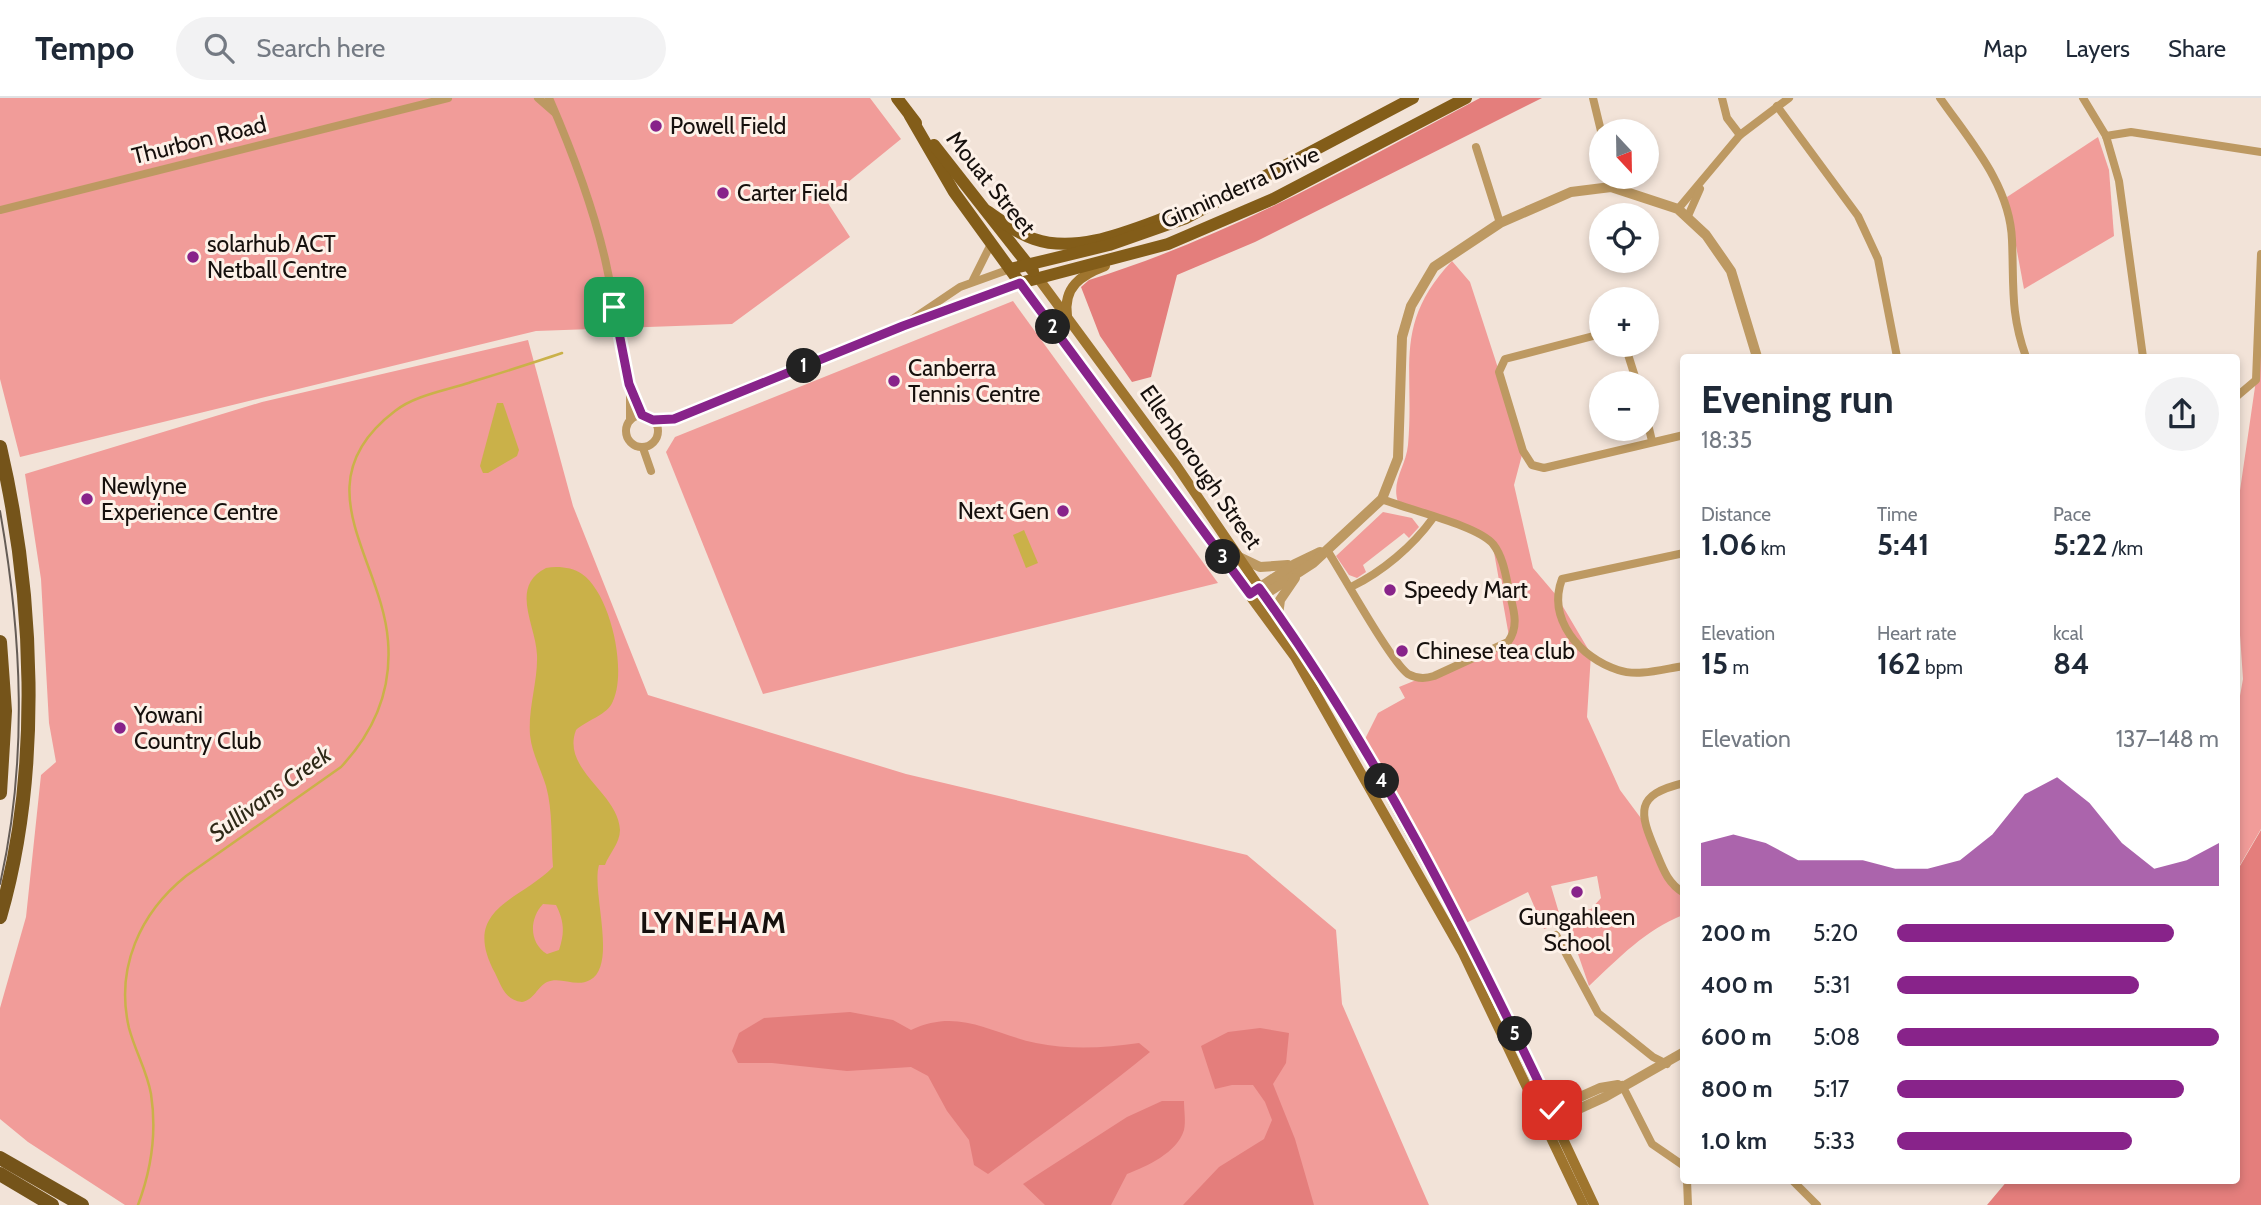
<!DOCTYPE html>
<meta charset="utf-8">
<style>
body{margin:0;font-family:Cabin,sans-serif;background:#f2f2f3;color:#1f2937;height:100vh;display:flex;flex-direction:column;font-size:26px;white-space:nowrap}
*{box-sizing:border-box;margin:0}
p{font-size:23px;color:#747a83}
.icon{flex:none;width:38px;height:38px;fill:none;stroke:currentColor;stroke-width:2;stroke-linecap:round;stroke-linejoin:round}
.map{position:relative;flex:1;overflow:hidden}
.sheet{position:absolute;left:1680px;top:256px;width:560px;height:830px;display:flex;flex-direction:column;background:#fff;border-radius:7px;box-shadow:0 4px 10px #0003}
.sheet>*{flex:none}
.needle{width:46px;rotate:158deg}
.fabs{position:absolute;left:1589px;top:21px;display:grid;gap:14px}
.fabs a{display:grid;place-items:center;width:70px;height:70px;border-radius:50%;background:#fff;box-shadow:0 4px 10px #0003;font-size:35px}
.pin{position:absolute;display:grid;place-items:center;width:60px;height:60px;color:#fff;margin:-30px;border-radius:14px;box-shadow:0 4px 10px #0006}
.km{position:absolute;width:35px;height:35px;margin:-18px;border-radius:50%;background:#222;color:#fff;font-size:19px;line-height:35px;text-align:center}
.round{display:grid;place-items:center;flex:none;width:74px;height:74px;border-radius:37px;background:#f2f2f3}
.head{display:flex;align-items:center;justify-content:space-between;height:119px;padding:0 21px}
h1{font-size:38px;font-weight:800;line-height:52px}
.stats{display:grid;grid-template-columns:repeat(3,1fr);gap:10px;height:119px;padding:7px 21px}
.stats div{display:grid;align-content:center}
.stats b{font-size:30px;font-weight:800}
.stats small{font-size:19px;font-weight:400}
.stats p{font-size:19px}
.chart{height:196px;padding:14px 21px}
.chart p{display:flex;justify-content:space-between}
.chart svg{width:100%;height:126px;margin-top:7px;fill:#88238a;opacity:.7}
ul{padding:0 21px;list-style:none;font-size:23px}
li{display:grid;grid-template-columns:112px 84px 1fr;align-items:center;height:52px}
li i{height:18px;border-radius:9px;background:#88238a}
header{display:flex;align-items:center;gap:42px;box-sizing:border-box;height:98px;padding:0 35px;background:#fff;border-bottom:2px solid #e0e1e3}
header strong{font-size:33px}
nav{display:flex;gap:38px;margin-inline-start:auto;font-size:24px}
.search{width:490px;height:63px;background:#f2f2f3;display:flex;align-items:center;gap:18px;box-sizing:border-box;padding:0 24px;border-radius:38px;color:#747a83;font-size:26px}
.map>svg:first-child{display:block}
.green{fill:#f19c99}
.forest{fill:#e47e7c}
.water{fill:#cab149;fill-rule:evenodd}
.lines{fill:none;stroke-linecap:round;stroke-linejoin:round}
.stream{stroke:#cab149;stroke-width:2.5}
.minor{stroke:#bd9962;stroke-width:8}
.tertiary{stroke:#bd9962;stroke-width:10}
.secondary{stroke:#9f752e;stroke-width:10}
.primary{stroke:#835d19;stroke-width:12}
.trunk{stroke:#75541a;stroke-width:14}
.tram{stroke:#655c56;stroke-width:2}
.route-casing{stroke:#fff;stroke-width:14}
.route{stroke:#88238a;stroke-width:9}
.poi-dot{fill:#88238a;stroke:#fdf1e8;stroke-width:2.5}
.labels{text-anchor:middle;stroke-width:6;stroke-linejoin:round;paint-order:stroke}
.poi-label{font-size:23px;fill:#16100d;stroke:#fdf1e8;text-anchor:start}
.street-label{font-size:23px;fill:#16100d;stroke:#fdf1e8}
.water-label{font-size:24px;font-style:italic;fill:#2e2917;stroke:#fdf1e8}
.district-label{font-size:30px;font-weight:bold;letter-spacing:2px;fill:#16100d;stroke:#fdf1e8}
</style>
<header>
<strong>Tempo</strong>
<div class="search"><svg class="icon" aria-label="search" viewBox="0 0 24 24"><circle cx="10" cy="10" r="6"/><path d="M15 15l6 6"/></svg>Search here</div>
<nav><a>Map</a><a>Layers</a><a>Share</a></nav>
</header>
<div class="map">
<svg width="2261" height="1107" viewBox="0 0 2261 1107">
<rect width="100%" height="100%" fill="#f2e3d8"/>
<!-- green -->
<g class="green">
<polygon points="0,0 870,0 901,41 826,102 850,139 732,226 536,233 20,359 0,281"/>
<polygon points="2098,39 2109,72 2114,138 2024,191 2007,99"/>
<path d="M1452,163L1470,184L1510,307L1523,353L1514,387L1533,470L1556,497L1591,556L1587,619L1620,692L1643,723L1660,763L1683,801V817C1645,832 1619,860 1589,888L1568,827L1569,817L1591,811L1601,800L1597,778L1551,788L1562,825L1544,831L1528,794L1466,825L1365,641L1378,615L1405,600L1399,589L1510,544L1492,443L1398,404C1391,383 1406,368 1408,347C1415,269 1392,227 1452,163Z"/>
<polygon points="1013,203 1218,485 763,596 666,354 675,339"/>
<polygon points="2261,206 2261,731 2237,772 2236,620 2243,581 2237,493 2236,420 2256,282"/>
<polygon points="528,242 573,408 648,597 906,676 1247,757 1336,832 1342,906 1429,1107 125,1107 28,1044 0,1021 0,910 26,819 41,677 56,664 49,625 41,481 25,376 262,304"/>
<polygon points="1383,414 1412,420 1419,429 1409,440 1404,435 1363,467 1366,474 1357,480 1349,477 1336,458"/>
</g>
<!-- forest -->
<g class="forest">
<path d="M1480,0H1542L1255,144L1177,177L1151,279L1132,284L1100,238L1081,189L1089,182C1228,139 1353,68 1480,0Z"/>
<polygon points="2261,732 2261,1107 1987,1107 2008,1082 2236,1082 2237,773"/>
<path d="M850,914L893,922L911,932C959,909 992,936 1036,945C1069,952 1106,950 1139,945L1150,954C1098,997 1042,1036 988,1076L974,1067L969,1042L947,1013L928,978L911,969L847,973L772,965H738L732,953L739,935L764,920Z"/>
<polygon points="1260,930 1289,935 1286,965 1273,986 1295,1041 1314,1107 1183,1107 1219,1069 1264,1041 1272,1022 1265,1004 1253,987 1232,987 1215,991 1201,948 1228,934"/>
<path d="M1162,1003H1184C1184,1012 1186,1024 1184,1032C1177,1055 1147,1068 1127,1076L1111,1107H1045L1023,1086L1127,1019Z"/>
</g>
<!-- water -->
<g class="water">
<polygon points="497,305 503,305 519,352 517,358 488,375 483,375 480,368"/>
<polygon points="1024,432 1038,465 1026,470 1013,437"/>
<path d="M546,470C557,468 572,469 582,476C611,496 629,577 611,607C605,617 586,623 576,632C561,672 618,694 620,732C620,745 609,756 605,767H599C591,793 618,867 590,882C576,890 561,878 547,884C537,889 534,902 522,904C505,902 502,889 495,875C460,810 520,803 553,769C551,743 553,713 546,688C541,671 532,656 530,637C528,610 538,583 537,557C536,527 509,489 546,470ZM543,806L556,807C564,823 565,834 559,852L547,856C529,845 529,821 543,806Z"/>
</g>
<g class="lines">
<!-- stream -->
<path class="stream" d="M138,1107C152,1070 157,1035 151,996C147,973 135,953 129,930C115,870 140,815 186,778L341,669C374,634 392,592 388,543C382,460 300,385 395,313C414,298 443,293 465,286C497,276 530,266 562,255"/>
<!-- minor -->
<g class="minor">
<polyline points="538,0 554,14"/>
<path d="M549,0C572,53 592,105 605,161C617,214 622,266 642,317"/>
<polyline points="1593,0 1601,33"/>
<polyline points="1722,0 1727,20 1740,37"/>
<path d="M1940,0C1970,43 2010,87 2012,142C2014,187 2010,215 2026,259"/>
<polyline points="2083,0 2106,38 2119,83 2143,259"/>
<polyline points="1777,8 1858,118 1878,161 1897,259"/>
<polyline points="2106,38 2131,34 2261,54"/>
<polyline points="1476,49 1500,125"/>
<polyline points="1678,111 1740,37 1789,0"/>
<polyline points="0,112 448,0"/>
<polyline points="1688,118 1700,91"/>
<polyline points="973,182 991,146"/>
<polyline points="905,226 960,189 1010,171"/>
<polyline points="1601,236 1505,261 1499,274 1523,353 1532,367 1544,370 1684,337"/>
<polyline points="1625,247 1637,285"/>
<polyline points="630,292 630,322"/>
<polyline points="2236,299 2256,282 2261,156"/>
<circle cx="642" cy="333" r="16"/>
<polyline points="653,322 674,321 903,228 1020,185"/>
<polyline points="1647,322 1652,343"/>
<polyline points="643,350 651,373"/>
<path d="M1327,452C1342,475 1391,564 1408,576C1417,581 1425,581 1434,578L1508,544C1519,529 1514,513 1510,497C1506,480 1504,460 1493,446C1477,427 1408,412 1382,401"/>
<path d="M1684,455L1562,481C1547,521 1580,560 1618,572C1638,579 1663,571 1684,568"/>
<path d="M1351,489C1382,474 1413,448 1433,420"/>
<path d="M1684,685C1634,697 1639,714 1656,754C1663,771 1668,786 1684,795"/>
<polyline points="1556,837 1598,915 1653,959 1667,966"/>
<polyline points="1622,987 1652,1046 1684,1068"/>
<polyline points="1687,1082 1688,1107"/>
<polyline points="1792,1082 1817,1107"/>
</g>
<!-- tertiary -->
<g class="tertiary">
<polyline points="1239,459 1260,469 1288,467"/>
<polyline points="1250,496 1295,466 1320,454"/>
<polyline points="1258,501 1313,465 1382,401 1398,360 1402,239 1411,208 1434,169 1500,125 1571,94 1611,89 1678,111 1706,137 1731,173 1757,259"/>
<polyline points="1278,517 1280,502 1295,480"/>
<polyline points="1544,1015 1600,990 1618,987"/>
<polyline points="1548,1025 1605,999 1684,954"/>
</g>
<!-- secondary -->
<g class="secondary">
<polyline points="1038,180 1176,367 1304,555 1356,637 1474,851 1594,1107"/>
<polyline points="1020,185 1295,559 1463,855 1583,1107"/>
<path d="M1067,218C1063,189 1081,177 1105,168"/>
</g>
<!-- primary -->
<g class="primary">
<polyline points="897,0 916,25"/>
<polyline points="910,18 954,94 1020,185 1168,146 1273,101 1466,0"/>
<polyline points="934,47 1033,173"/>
<path d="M987,113C1002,123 1016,135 1034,141C1080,157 1135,130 1178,115"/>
<polyline points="1010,171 1109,147 1186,120 1413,0"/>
</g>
<!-- trunk -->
<g class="trunk">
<path d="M0,349C34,495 42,674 0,819"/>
<polyline points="0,544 5,613 0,695"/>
<polyline points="0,1060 82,1107"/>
<polyline points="0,1076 52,1107"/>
</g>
<!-- tram -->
<path class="tram" d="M0,413C22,538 28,662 0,786"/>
</g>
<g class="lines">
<defs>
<path id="route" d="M614,209L629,286L642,317L653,322L674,321L903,228L1020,185L1250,496L1259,490C1376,651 1466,832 1552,1012"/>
</defs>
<!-- route casing -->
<use href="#route" class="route-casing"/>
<!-- route -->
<use href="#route" class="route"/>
</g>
<!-- markers -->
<g class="poi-dot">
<circle cx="656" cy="28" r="7"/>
<circle cx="723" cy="95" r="7"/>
<circle cx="193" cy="159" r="7"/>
<circle cx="894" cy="283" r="7"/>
<circle cx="87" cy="401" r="7"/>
<circle cx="1063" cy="413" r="7"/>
<circle cx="1390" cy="492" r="7"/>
<circle cx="1402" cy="553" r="7"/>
<circle cx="120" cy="630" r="7"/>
<circle cx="1577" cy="794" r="7"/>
</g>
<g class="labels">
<!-- poi labels -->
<g class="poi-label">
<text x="670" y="36">Powell Field</text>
<text x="737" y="103">Carter Field</text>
<text x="207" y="154">solarhub ACT<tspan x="207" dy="26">Netball Centre</tspan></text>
<text x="908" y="278">Canberra<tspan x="908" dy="26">Tennis Centre</tspan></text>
<text x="101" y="396">Newlyne<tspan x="101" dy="26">Experience Centre</tspan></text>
<text x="1049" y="421" text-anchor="end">Next Gen</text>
<text x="1404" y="500">Speedy Mart</text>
<text x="1416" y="561">Chinese tea club</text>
<text x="134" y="625">Yowani<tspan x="134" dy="26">Country Club</tspan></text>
<text x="1577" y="827" text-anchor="middle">Gungahleen<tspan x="1577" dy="26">School</tspan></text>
</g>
<!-- street labels -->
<g class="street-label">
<text transform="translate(199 42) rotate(-14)" y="8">Thurbon Road</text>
<text transform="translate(991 85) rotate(51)" y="8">Mouat Street</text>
<text transform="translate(1240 89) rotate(-24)" y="8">Ginninderra Drive</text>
<text transform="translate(1201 369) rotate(55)" y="8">Ellenborough Street</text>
</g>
<!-- water labels -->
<g class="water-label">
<text transform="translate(270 696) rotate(-36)" y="8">Sullivans Creek</text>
</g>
<!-- district labels -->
<g class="district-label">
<text x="714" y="835">LYNEHAM</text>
</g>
</g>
</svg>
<div class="fabs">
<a><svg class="needle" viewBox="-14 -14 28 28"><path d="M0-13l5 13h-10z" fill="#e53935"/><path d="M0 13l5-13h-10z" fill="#747a83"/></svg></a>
<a><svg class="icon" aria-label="locate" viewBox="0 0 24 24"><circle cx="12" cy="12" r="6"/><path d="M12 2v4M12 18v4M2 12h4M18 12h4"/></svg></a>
<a>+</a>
<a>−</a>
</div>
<div class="pin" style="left:614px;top:209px;background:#1e9e55"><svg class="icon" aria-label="arrive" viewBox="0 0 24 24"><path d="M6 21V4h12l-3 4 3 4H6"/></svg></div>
<div class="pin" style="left:1552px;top:1012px;background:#d93025"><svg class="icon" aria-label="check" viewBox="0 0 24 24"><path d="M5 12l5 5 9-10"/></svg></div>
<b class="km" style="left:804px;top:268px">1</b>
<b class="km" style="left:1053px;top:229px">2</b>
<b class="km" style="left:1223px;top:459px">3</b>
<b class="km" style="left:1382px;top:683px">4</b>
<b class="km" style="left:1515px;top:936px">5</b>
<section class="sheet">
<div class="head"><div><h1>Evening run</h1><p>18:35</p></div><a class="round"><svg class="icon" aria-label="share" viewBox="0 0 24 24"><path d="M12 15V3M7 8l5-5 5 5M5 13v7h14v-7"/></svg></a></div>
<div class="stats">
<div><p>Distance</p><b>1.06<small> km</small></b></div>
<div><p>Time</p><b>5:41</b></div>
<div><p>Pace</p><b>5:22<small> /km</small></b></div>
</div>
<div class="stats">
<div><p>Elevation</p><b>15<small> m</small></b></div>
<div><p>Heart rate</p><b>162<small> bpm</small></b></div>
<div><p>kcal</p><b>84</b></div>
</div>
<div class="chart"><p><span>Elevation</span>137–148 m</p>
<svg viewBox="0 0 160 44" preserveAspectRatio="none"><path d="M0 44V29L10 26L20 29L30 35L40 35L50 35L60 38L70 38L80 35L90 26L100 12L110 6L120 15L130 29L140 38L150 35L160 29V44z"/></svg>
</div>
<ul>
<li><b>200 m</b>5:20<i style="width:86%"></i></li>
<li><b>400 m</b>5:31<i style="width:75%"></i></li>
<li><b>600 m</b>5:08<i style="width:100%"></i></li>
<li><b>800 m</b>5:17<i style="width:89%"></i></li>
<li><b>1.0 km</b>5:33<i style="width:73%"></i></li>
</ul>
</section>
</div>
